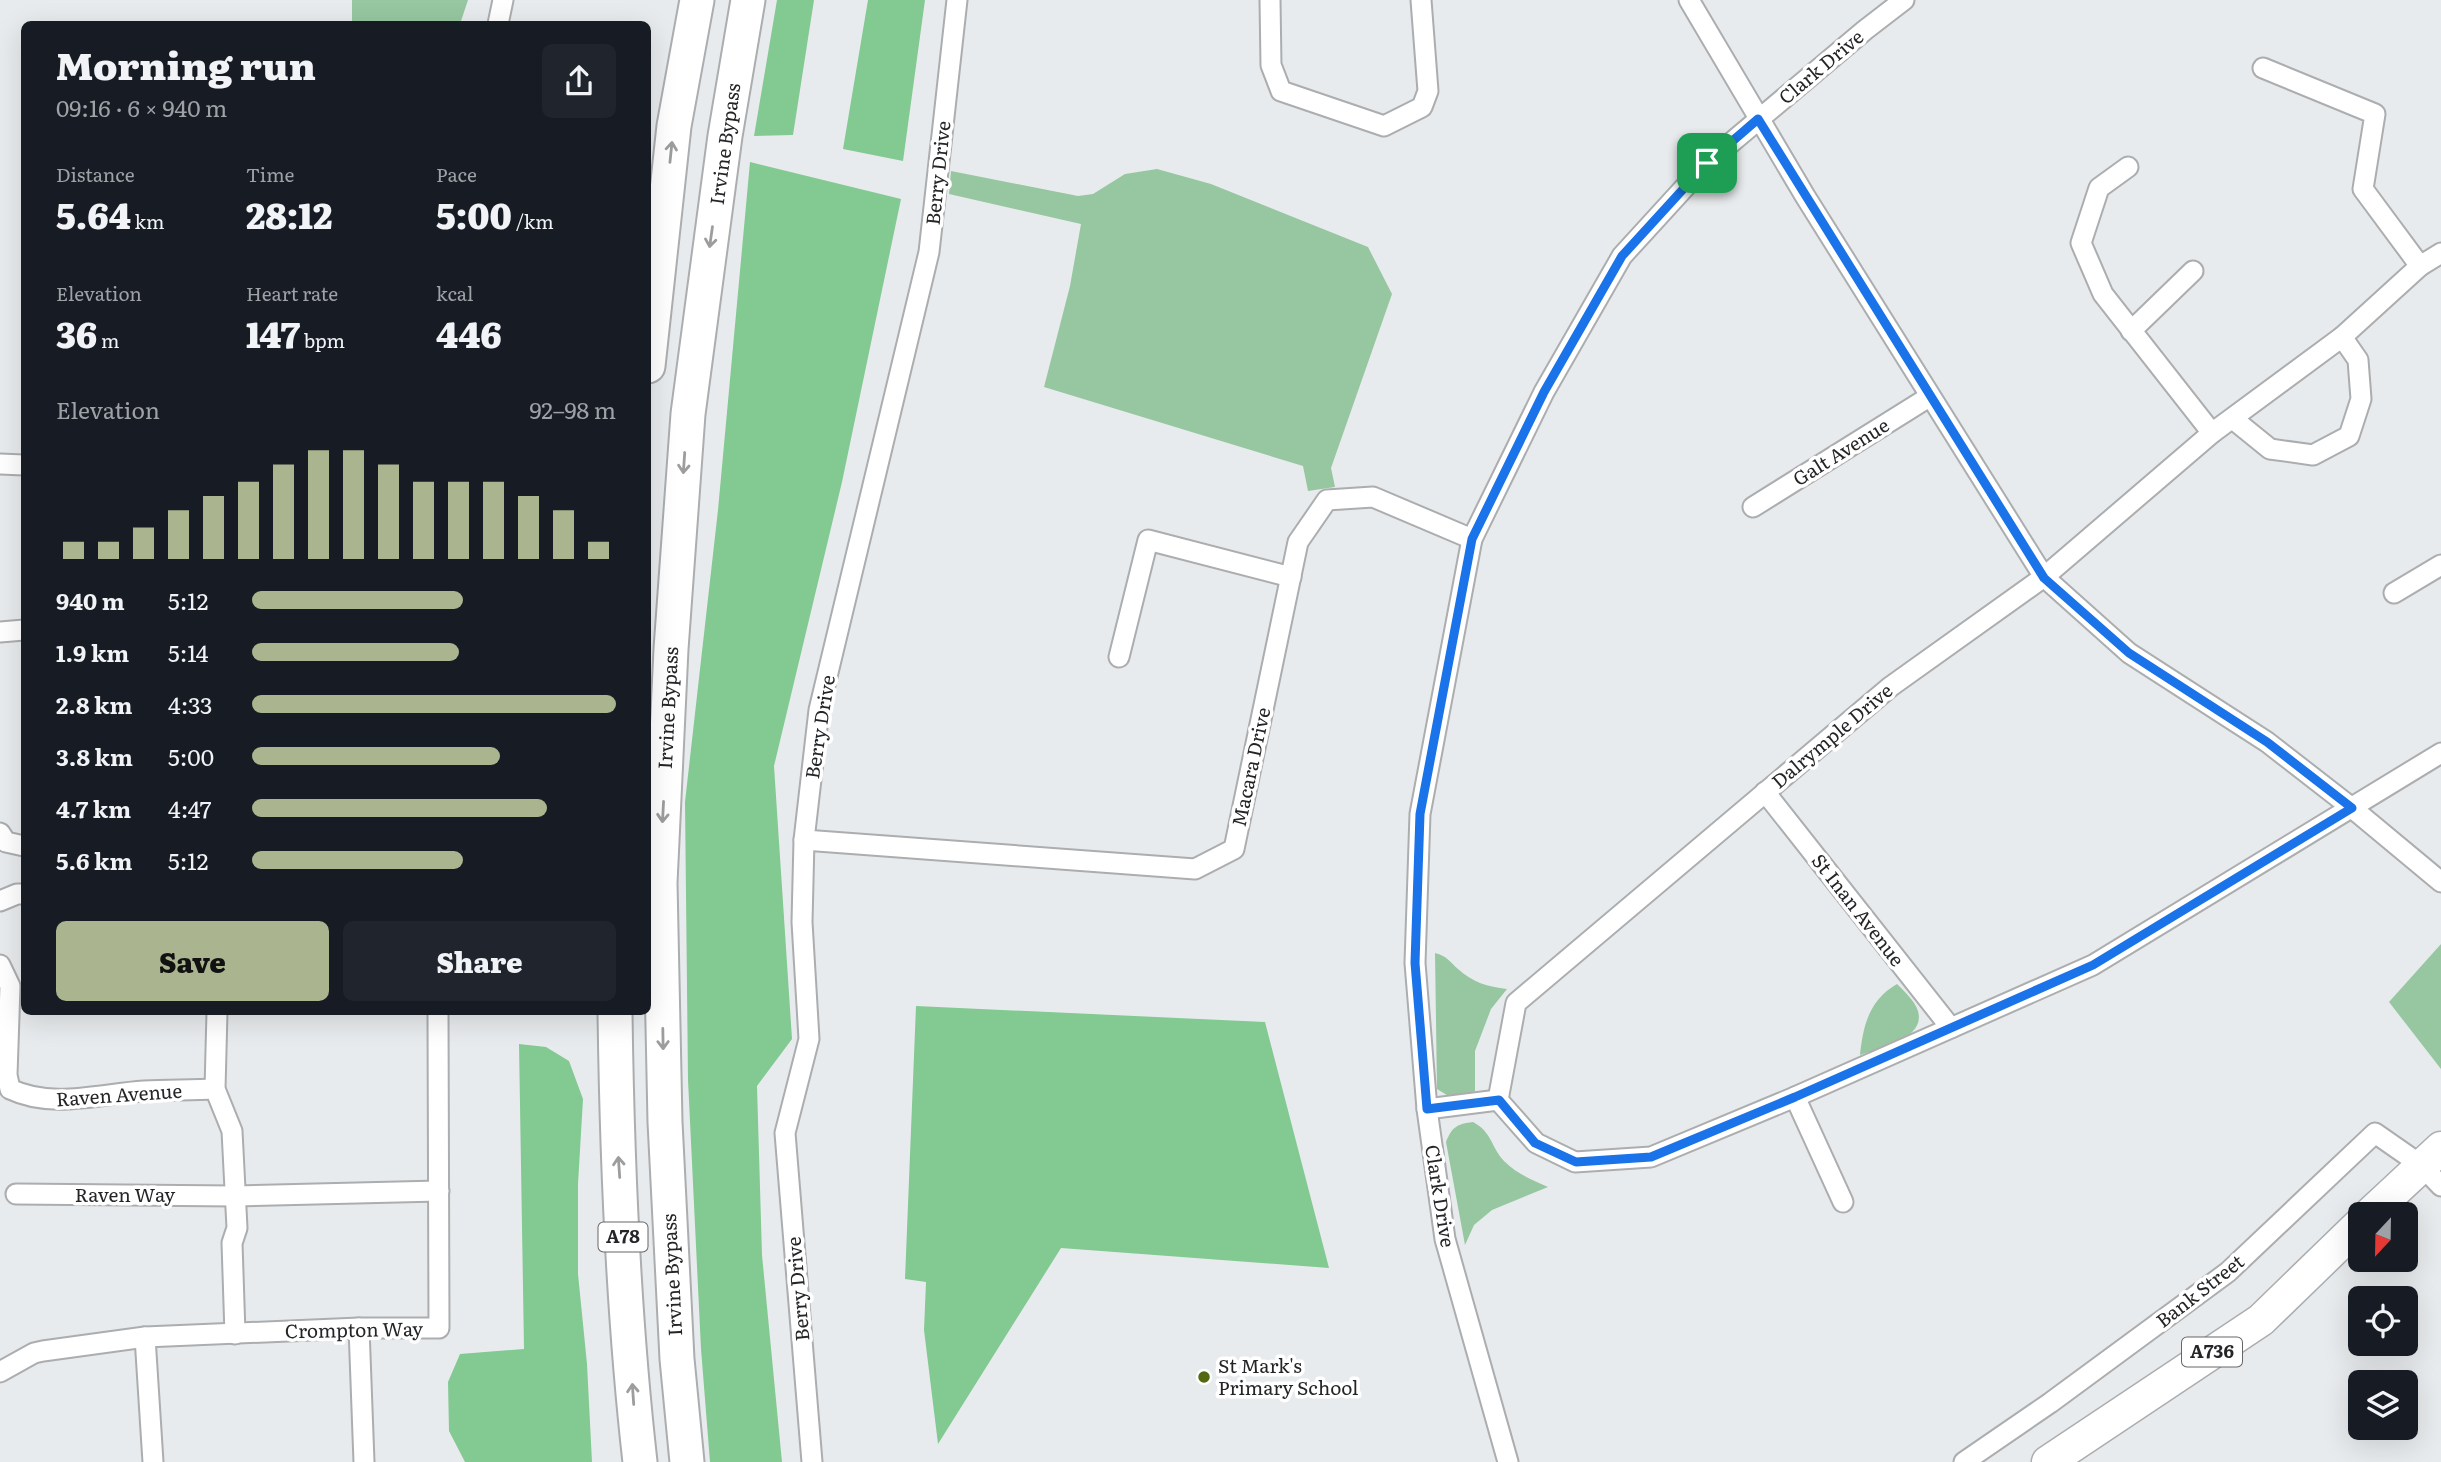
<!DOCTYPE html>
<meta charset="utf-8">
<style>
body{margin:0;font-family:Literata,serif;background:#20242c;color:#f1f3f6;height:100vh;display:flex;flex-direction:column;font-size:26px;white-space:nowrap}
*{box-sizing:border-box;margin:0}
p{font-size:23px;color:#9ea1a6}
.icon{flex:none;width:38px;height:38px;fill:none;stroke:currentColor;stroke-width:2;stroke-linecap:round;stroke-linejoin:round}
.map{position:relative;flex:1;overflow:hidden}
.details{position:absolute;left:21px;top:21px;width:630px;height:994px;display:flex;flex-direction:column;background:#171b24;border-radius:10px;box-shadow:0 7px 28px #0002}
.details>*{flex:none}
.needle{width:46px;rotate:202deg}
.buttons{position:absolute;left:2348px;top:1202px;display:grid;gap:14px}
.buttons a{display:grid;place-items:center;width:70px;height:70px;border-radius:10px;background:#171b24;box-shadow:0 7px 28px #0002;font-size:35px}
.pin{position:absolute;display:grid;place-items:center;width:60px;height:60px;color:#fff;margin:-30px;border-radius:14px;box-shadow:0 4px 10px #0006}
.round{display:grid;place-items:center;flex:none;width:74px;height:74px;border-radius:10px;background:#20242c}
.overview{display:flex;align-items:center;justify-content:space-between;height:119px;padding:0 35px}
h1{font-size:38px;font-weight:800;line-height:52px}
.metrics{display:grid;grid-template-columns:repeat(3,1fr);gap:10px;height:119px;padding:7px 35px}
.metrics div{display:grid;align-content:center}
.metrics b{font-size:35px;font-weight:800}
.metrics small{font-size:19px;font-weight:400}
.metrics p{font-size:19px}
.chart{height:196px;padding:14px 35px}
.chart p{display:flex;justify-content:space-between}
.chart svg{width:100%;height:126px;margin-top:7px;stroke:#aab48f;stroke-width:6}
.cta{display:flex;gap:14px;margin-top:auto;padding:14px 35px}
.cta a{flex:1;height:80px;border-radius:10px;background:#aab48f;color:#111;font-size:28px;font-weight:800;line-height:80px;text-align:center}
.cta a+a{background:#20242c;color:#f1f3f6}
ul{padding:0 35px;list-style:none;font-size:23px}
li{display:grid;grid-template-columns:112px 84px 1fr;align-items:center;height:52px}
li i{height:18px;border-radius:9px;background:#aab48f}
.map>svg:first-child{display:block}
.green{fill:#96c7a0}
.forest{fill:#83c992}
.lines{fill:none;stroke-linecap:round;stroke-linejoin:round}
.minor-casing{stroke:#abadaf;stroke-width:23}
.primary-casing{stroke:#abadaf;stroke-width:35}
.trunk-casing{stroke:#abadaf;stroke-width:37}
.minor{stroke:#fff;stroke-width:19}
.primary{stroke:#fff;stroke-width:32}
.trunk{stroke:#fff;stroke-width:33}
.oneway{stroke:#9c9d9d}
.route-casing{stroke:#fff;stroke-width:14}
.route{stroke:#1a73e8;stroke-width:9}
.poi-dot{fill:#546712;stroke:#fff;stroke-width:2.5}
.labels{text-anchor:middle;stroke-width:7;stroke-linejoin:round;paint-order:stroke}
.shield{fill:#fff;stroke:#666667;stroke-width:2}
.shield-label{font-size:18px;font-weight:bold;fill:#242526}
.street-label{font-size:19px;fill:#242526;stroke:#fff}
.poi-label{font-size:19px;fill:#242526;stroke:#fff;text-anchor:start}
</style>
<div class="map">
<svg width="2441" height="1462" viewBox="0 0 2441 1462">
<rect width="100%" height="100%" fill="#e8ebed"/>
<!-- green -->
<g class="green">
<polygon points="352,0 468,0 460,24 352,24"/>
<polygon points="1157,169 1211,184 1368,247 1392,294 1331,468 1335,487 1308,491 1303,466 1044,387 1070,286 1081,224 949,194 951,171 1078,196 1093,194 1125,174"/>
<polygon points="2441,944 2441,1069 2389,1002"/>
<path d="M1435,953C1447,956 1449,961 1458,969C1472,982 1488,987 1507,989L1491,1009L1475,1051V1091L1468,1096L1455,1100L1437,1089Z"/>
<path d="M1897,984C1904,991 1915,1001 1918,1011C1926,1039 1879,1048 1860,1055C1863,1026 1869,1000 1897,984Z"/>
<path d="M1473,1122C1492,1132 1491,1147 1504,1161C1517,1174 1532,1180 1548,1187L1492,1210L1474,1225L1465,1245L1446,1142C1452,1127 1457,1124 1473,1122Z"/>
</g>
<!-- forest -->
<g class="forest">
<polygon points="777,0 814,0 793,135 754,136"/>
<polygon points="868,0 925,0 903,161 843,149"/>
<polygon points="750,162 901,199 842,482 774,766 792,1039 757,1086 762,1255 782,1462 710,1462 701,1349 688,1080 685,802 718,510"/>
<polygon points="916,1006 1265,1022 1329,1268 1061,1248 938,1444 924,1330 926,1282 905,1279"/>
<polygon points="519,1044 546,1047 569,1061 583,1099 578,1184 578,1274 587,1364 592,1462 465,1462 449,1431 448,1382 460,1354 524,1349"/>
</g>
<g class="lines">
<defs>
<g id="minor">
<polyline points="1270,0 1271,65 1281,91 1384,126 1422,107 1428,91 1421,0"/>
<polyline points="1689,0 1805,196 2044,577 2129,653 2267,742 2352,808 2441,882"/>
<polyline points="498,24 503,0"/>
<polyline points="2263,68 2375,114 2363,189 2420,266"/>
<polyline points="2128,167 2099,188 2081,243 2103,294 2212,433"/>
<polyline points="2131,331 2193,271"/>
<polyline points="2233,419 2270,449 2313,455 2349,436 2361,399 2358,360 2342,337"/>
<polyline points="0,464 24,465"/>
<polyline points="1753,507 1929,397"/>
<polyline points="2394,593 2441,565"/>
<polyline points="0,632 24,630"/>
<polyline points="1119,657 1148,540 1291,577"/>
<polyline points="1765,792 1951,1028"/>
<polyline points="0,833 6,842 24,846"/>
<polyline points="804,840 1195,869 1234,849 1298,542 1327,500 1373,497 1472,539"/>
<polyline points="0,901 17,894 24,894"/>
<path d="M0,965L10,986L7,1075L10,1089C52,1109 99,1094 144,1091C167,1090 191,1090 215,1089"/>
<polyline points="217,1012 215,1089 232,1131 237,1228 232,1243 235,1334"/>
<polyline points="1795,1097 1843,1202"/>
<polyline points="1498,1100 1516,1003 1890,687 2044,577 2212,433 2342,337 2420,266 2441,253"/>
<polyline points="1498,1100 1536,1143 1575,1162 1651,1157 1795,1097 2093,965 2441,753"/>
<polyline points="1427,1109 1498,1100"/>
<polyline points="16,1194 235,1196 439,1191"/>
<polyline points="359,1328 364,1462"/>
<polyline points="145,1337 153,1462"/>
<polyline points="0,1372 34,1353 43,1351 145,1337 359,1328 439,1328 438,1012"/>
<polyline points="812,1462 785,1133 809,1039 802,922 804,840 819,710 929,252 957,0"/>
<polyline points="1508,1462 1445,1239 1427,1109 1415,963 1420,814 1472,539 1544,392 1622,256 1707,163 1865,30 1904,0"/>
<polyline points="1964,1462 2050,1403 2228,1272 2375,1133 2421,1165 2441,1186"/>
</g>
<g id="primary">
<polyline points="2370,1214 2441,1148"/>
<polyline points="2048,1462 2261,1320 2361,1223"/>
</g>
<g id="trunk">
<polyline points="648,366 674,126 697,0"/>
<path d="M615,1012C617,1162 623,1313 640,1462"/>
<polyline points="687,1462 677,1359 665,1122 660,883 671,649 688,414 725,136 748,0"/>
</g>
</defs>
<!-- minor casing -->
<use href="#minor" class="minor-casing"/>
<!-- primary casing -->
<use href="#primary" class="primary-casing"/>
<!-- trunk casing -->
<use href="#trunk" class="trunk-casing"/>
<!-- minor -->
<use href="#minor" class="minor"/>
<!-- primary -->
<use href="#primary" class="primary"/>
<!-- trunk -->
<use href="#trunk" class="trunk"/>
</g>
<!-- one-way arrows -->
<defs><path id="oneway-shaft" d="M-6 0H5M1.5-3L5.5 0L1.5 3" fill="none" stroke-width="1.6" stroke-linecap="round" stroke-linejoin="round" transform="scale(1.75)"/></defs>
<g class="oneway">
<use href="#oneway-shaft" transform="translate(671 152) rotate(-84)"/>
<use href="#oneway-shaft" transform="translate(711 237) rotate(98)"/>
<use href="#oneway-shaft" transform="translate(684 463) rotate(94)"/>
<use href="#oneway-shaft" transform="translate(663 812) rotate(93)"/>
<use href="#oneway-shaft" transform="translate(663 1039) rotate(89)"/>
<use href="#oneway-shaft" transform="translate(619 1167) rotate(-94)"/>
<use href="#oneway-shaft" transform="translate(633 1394) rotate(-94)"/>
</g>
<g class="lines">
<defs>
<polygon id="route" points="1758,119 2044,578 2129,653 2267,742 2352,808 2093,965 1795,1097 1651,1157 1576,1162 1535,1143 1499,1100 1427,1109 1415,963 1420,814 1472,539 1544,392 1622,256 1707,163"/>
</defs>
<!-- route casing -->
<use href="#route" class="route-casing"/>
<!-- route -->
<use href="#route" class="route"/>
</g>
<!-- markers -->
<circle class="poi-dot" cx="1204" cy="1377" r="7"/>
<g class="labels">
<!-- shield labels -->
<g class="shield">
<rect x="598.5" y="1222.5" width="49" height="29" rx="5"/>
<rect x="2182" y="1337.5" width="60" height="29" rx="5"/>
</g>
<g class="shield-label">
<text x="623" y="1243">A78</text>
<text x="2212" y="1358">A736</text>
</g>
<!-- street labels -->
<g class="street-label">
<text transform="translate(1821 67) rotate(-40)" y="7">Clark Drive</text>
<text transform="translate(725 144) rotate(-82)" y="7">Irvine Bypass</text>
<text transform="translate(938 173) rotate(-84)" y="7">Berry Drive</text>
<text transform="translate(1841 452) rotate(-32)" y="7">Galt Avenue</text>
<text transform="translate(668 708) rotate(-87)" y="7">Irvine Bypass</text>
<text transform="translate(820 727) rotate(-81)" y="7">Berry Drive</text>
<text transform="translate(1832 736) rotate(-40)" y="7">Dalrymple Drive</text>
<text transform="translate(1251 767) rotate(-78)" y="7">Macara Drive</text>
<text transform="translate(1858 910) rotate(52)" y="7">St Inan Avenue</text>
<text transform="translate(119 1095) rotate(-4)" y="7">Raven Avenue</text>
<text x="125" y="1202">Raven Way</text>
<text transform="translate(1440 1196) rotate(81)" y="7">Clark Drive</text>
<text transform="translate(672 1275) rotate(-93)" y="7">Irvine Bypass</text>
<text transform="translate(798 1289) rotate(-95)" y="7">Berry Drive</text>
<text transform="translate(2200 1291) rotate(-38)" y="7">Bank Street</text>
<text transform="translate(354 1330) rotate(-1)" y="7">Crompton Way</text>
</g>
<!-- poi labels -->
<g class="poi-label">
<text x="1218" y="1373">St Mark's<tspan x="1218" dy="22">Primary School</tspan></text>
</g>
</g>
</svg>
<div class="buttons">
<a><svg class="needle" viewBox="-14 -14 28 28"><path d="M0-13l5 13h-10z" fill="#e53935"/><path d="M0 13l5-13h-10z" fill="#9ea1a6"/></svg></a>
<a><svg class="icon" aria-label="locate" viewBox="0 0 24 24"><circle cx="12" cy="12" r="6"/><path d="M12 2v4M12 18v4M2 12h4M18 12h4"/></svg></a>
<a><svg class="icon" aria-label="layers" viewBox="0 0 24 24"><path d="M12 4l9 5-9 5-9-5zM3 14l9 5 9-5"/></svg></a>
</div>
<div class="pin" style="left:1707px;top:163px;background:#1e9e55"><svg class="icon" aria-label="arrive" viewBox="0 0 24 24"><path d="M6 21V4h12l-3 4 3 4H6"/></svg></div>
<section class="details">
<div class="overview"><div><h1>Morning run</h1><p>09:16 · 6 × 940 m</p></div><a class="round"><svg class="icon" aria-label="share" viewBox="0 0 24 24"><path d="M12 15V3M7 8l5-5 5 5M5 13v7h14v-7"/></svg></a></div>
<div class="metrics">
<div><p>Distance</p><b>5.64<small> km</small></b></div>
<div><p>Time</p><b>28:12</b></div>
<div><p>Pace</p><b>5:00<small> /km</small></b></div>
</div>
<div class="metrics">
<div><p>Elevation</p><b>36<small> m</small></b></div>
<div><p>Heart rate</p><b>147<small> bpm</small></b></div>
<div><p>kcal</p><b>446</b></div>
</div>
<div class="chart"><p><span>Elevation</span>92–98 m</p>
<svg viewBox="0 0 160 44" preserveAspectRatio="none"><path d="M5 44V38M15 44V38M25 44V33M35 44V27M45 44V22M55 44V17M65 44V11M75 44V6M85 44V6M95 44V11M105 44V17M115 44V17M125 44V17M135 44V22M145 44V27M155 44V38"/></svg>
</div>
<ul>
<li><b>940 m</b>5:12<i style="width:58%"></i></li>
<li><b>1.9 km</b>5:14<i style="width:57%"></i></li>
<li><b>2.8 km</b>4:33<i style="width:100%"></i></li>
<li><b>3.8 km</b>5:00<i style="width:68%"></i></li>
<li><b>4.7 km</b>4:47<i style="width:81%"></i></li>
<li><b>5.6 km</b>5:12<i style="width:58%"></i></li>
</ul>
<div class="cta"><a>Save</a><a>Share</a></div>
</section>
</div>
